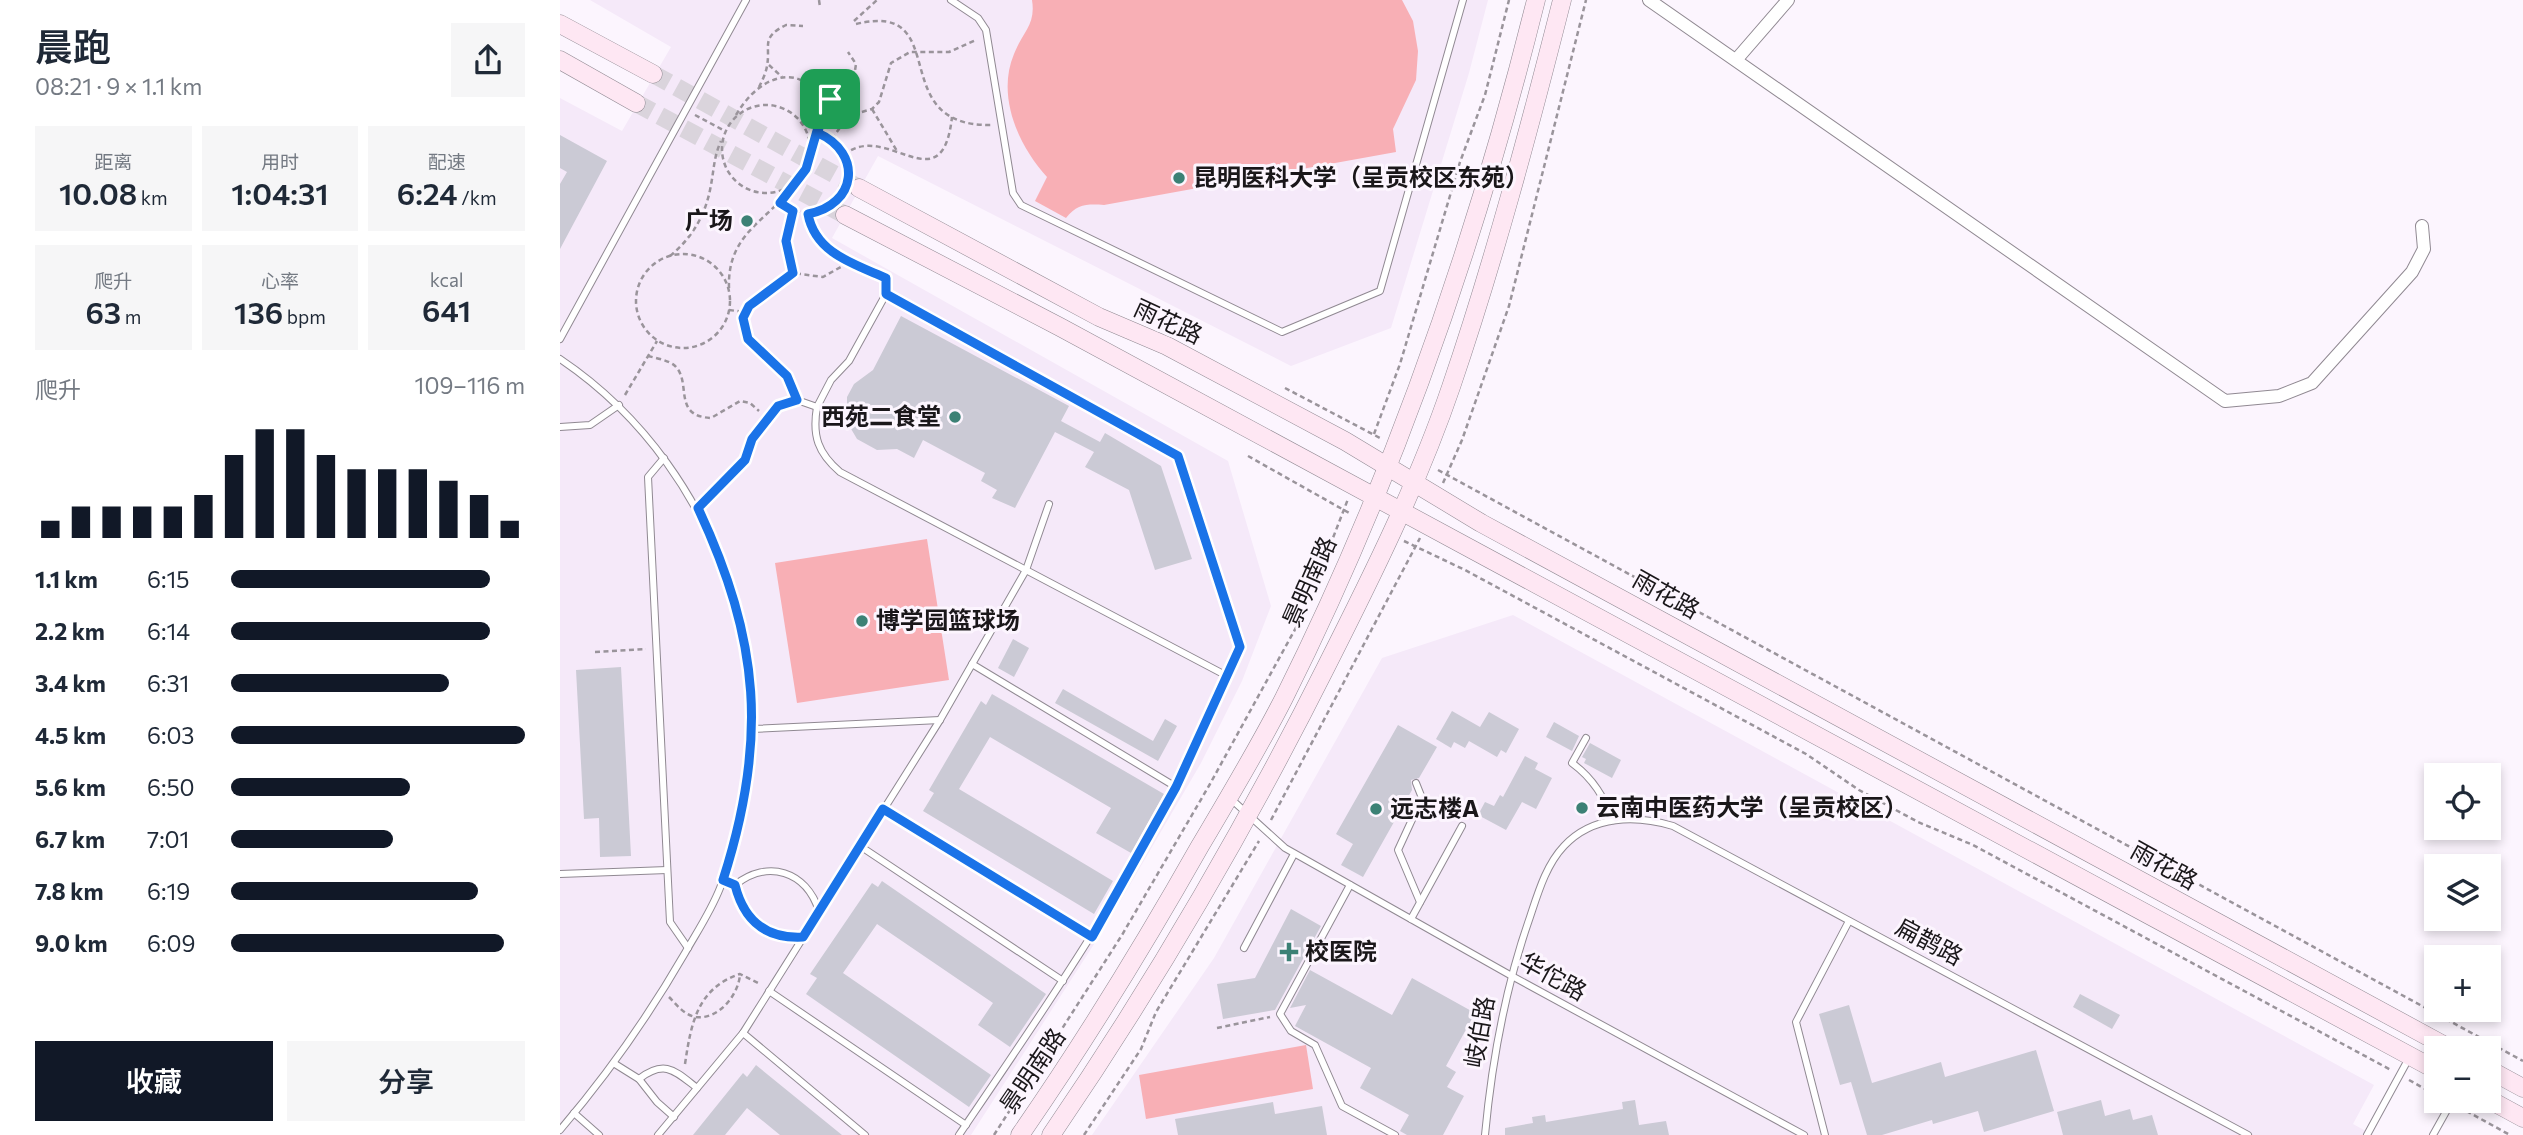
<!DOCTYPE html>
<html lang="zh">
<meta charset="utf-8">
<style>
body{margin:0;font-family:Commissioner,"Noto Sans SC",sans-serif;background:#f6f6f7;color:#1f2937;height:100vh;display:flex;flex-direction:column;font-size:26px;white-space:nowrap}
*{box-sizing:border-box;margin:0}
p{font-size:23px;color:#747a83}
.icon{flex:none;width:38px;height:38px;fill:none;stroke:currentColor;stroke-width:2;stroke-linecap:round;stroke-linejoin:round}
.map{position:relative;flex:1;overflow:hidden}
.panel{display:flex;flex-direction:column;background:#fff;width:560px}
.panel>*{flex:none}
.buttons{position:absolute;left:1864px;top:763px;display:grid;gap:14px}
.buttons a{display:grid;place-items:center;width:77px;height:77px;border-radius:0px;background:#fff;box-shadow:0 4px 10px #0003;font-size:35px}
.pin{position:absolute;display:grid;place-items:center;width:60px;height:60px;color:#fff;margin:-30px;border-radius:14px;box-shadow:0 4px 10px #0006}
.round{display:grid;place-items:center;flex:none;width:74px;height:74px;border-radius:0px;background:#f6f6f7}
.headline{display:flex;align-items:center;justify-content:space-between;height:119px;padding:0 35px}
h1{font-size:38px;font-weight:600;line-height:52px}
.figures{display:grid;grid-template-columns:repeat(3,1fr);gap:10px;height:119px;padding:7px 35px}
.figures div{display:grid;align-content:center;border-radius:0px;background:#f6f6f7;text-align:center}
.figures b{font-size:30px;font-weight:600}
.figures small{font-size:19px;font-weight:400}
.figures p{font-size:19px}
.chart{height:196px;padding:14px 35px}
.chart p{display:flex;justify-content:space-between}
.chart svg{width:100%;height:126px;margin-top:7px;stroke:#111827;stroke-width:6}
.primary-button{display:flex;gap:14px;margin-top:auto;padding:14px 35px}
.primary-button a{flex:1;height:80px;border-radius:0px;background:#111827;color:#fff;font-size:28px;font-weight:600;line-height:80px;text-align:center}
.primary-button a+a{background:#f6f6f7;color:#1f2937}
ul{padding:0 35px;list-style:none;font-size:23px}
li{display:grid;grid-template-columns:112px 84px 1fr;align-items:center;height:52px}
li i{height:18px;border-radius:9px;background:#111827}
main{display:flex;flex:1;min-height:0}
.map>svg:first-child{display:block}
.built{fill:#f5e9f9}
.green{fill:#f8afb5}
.building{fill:#cbcad5}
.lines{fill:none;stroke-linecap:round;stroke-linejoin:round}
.secondary-tunnel{stroke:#dad4dc;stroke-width:18;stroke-dasharray:18 9;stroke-linecap:butt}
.lane-casing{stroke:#908992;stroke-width:8}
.street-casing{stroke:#908992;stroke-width:14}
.secondary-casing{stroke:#908992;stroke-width:19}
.path{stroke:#9a949b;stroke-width:2.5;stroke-dasharray:5 3.5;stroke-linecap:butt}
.lane{stroke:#fff;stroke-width:6}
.street{stroke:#fff;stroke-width:12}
.secondary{stroke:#fee7f3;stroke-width:18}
.route-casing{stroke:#fff;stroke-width:14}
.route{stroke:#1a73e8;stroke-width:9}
.poi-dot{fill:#3c8175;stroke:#fcf5fe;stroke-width:2.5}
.labels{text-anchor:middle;stroke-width:6;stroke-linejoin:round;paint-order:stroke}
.poi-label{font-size:24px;font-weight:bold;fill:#1a171a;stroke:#fcf5fe;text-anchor:start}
.street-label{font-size:24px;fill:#1a171a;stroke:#fcf5fe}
</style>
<main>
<section class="panel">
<div class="headline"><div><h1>晨跑</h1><p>08:21 · 9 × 1.1 km</p></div><a class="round"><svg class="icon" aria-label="share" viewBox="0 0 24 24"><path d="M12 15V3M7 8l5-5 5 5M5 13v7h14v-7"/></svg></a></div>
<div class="figures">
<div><p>距离</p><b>10.08<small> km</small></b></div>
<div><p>用时</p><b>1:04:31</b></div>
<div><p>配速</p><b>6:24<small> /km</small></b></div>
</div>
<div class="figures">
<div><p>爬升</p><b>63<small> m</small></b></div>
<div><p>心率</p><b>136<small> bpm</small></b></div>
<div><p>kcal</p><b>641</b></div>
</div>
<div class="chart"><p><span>爬升</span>109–116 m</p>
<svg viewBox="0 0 160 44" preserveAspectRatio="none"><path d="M5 44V38M15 44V33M25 44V33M35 44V33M45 44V33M55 44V29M65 44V15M75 44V6M85 44V6M95 44V15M105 44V20M115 44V20M125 44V20M135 44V24M145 44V29M155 44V38"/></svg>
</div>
<ul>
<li><b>1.1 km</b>6:15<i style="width:88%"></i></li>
<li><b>2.2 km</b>6:14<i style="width:88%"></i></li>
<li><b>3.4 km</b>6:31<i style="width:74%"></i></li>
<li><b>4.5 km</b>6:03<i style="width:100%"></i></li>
<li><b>5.6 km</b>6:50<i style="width:61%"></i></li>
<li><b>6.7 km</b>7:01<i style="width:55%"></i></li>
<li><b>7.8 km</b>6:19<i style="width:84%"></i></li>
<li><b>9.0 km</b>6:09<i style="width:93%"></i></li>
</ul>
<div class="primary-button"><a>收藏</a><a>分享</a></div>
</section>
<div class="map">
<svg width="1963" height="1135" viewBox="0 0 1963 1135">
<rect width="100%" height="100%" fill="#fcf5fe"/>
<!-- built -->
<g class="built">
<polygon points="30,0 928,0 909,73 831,328 731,366 318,156 272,238 668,461 711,606 682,681 641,763 547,924 411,1135 0,1135 0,98 62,131 111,47"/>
<polygon points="953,615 1814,1085 1793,1124 1813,1135 532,1135 654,958 822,658"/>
</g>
<!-- green -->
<g class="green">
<path d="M472,0H842L853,21L858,51L856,80L833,129L836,152L544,205C527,204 517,204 506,218L475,201L487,177C459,146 436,97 454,54C463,31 476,25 472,0Z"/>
<polygon points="367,539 389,680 237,703 215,563"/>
<polygon points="746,1045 753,1089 586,1119 579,1075"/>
</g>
<!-- building -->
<g class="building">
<polygon points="0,135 47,161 0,249 0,184 7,172 0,168"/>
<polygon points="341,316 509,406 501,421 540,442 545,433 601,466 632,559 595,570 569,490 525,467 534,452 495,432 455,508 432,498 437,490 421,481 425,473 363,440 354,458 337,449 317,450 297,439 287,422 287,397 294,384 313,370"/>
<polygon points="453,639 469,648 454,677 438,668"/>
<polygon points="61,667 71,856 40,857 39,818 24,819 16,670"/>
<polygon points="503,689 593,741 605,719 617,726 598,761 495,703"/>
<polygon points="432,694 604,794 571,853 536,833 551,808 430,737 399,789 553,881 534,914 363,811 374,793 369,790 421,701 426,705"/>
<polygon points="892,711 920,727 929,712 959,729 946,753 941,750 937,757 909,741 905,748 894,742 891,748 876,739"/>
<polygon points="994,722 1019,736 1012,751 986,737"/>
<polygon points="838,725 877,747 859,778 851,780 852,790 803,877 781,865 793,844 776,834"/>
<polygon points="1030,743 1061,760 1052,778 1024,763 1026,759 1022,757"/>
<polygon points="965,756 978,763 975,769 992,778 976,809 962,802 946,830 918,815 925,802 934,806 940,795 943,797"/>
<polygon points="322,881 486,994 450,1047 418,1025 433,1003 317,924 283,973 431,1075 409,1107 246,994 257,978 250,974 312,883 318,887"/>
<polygon points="731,909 761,926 715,1010 663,1019 657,984 695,978"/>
<polygon points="750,970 832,1015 852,978 915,1013 886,1066 896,1072 887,1087 904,1096 883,1135 847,1135 840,1131 849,1115 800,1088 811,1068 735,1026 746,1005 730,1008"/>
<polygon points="1520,994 1560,1015 1552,1029 1513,1007"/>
<polygon points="1289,1005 1312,1083 1381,1062 1385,1077 1476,1050 1494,1111 1424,1132 1418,1111 1373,1124 1372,1120 1322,1135 1307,1135 1291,1082 1280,1085 1259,1014"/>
<polygon points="196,1065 282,1135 220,1135 187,1108 165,1135 133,1135 183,1073 187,1077"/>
<polygon points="1075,1100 1079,1125 1106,1121 1109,1135 945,1135 945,1128 973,1123 972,1117 985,1115 986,1122 1063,1109 1062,1102"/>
<polygon points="1541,1100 1545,1116 1570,1109 1573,1120 1592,1115 1598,1135 1503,1135 1497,1112"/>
<polygon points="713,1102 715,1114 762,1106 767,1135 618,1135 615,1119"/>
</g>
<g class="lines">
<!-- secondary-tunnel -->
<g class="secondary-tunnel">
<polyline points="93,74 299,188"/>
<polyline points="76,103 285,215"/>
</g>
<defs>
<g id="lane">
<polyline points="391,0 418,18 426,30 453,193 461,205 722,332 820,291 903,0"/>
<polyline points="0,339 186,0"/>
<path d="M0,359C168,472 238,700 160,888C151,911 137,932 125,953C88,1017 48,1074 0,1130"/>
<path d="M257,407C252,436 258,453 280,472L669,677"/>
<polyline points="0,427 30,425 59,405"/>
<polyline points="104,458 88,477 110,922 128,948"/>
<path d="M137,508L185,460L192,439L218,406L237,400L257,407L271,380L289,361L326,294L618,456L680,647C613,823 504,980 399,1135"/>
<polyline points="412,664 616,787"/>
<polyline points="192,729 380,720"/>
<path d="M1026,738L1012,763C1034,779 1043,797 1054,820"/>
<polyline points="856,783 862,798 838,850 860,902"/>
<polyline points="671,799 725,848 950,975 1244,1135"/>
<polyline points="323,809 532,937"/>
<polyline points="300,846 503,981"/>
<polyline points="0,874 107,870"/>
<path d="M163,880L175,885C208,859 246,871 259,911"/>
<path d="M175,885C184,921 206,939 243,937"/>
<polyline points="790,885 720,1014 731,1031 755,1045 782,1106 835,1135"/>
<polyline points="851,919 902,826"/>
<polyline points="684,948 734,854"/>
<polyline points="209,991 406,1125"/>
<polyline points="183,1033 305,1135"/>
<polyline points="55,1064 79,1079 97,1102 114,1117"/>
<path d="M79,1079C105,1059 115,1071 137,1088"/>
<polyline points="14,1113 39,1135"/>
<polyline points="98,1135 183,1033 380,720 466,570 489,504"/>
<path d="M925,1135C932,1060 945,988 970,917C978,893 986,865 1004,846C1033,815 1076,815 1113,826L1688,1135"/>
<polyline points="1265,1135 1236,1022 1289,921"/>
<polyline points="1807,1135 1849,1058"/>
<polyline points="1873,1135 1892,1101"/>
</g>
<g id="street">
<polyline points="1089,0 1665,401 1719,396 1752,383 1852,272 1864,249 1862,226"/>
<polyline points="1176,60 1228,0"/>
</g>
<g id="secondary">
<polyline points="0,24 93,74"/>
<polyline points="0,60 76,103"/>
<polyline points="299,188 539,317 607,346 785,441 921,523 1889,1048"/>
<polyline points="285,215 500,327 1876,1070"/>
<polyline points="1928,1069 1963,1088"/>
<polyline points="1928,1099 1963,1118"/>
<path d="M460,1135C525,1041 584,945 640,846C669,797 698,749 724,698C835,476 916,241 976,0"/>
<path d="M491,1135C593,986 684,830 765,669C811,578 858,484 891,387C934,261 969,130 1002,0"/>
</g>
</defs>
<!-- lane casing -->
<use href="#lane" class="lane-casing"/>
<!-- street casing -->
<use href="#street" class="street-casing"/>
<!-- secondary casing -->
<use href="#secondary" class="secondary-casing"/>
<!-- path -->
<g class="path">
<polyline points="259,0 260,7"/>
<polyline points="294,21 317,0"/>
<path d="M296,24C395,0 323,127 431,125"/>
<polyline points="209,65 222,77"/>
<path d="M199,87C202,81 206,73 207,66C211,45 200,38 226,25L243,26"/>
<polyline points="256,93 270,99 276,97"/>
<circle cx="206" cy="149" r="44"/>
<polyline points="312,109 337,151"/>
<polyline points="135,115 165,131"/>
<path d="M176,115C214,50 282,73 251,151"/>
<polyline points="261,116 293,84 296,64 288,52"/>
<path d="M258,133C279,142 287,154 289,177"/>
<polyline points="272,139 288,116 312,109 319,102 331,63 350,52 389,52 416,40"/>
<path d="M284,155C326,119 382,207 392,117"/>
<path d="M220,203C238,214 253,217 272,206"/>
<polyline points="248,214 250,229 286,264"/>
<circle cx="123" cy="301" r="47"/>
<path d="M110,256C133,237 146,214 151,185C154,169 154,156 161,141"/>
<polyline points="233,273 226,241 233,212"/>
<path d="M169,288C167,232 209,221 235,183"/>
<polyline points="169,310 185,312"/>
<path d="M88,356C96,358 107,360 114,365C133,381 111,416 151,418L180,401L190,403L199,411"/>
<polyline points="725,388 820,438"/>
<path d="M233,391C208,332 134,337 233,273L263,277L286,264L326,278L327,286"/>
<polyline points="65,395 97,341"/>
<polyline points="814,434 840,364 900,162 925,95 949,0"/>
<polyline points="688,456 791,514"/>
<polyline points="878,470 1963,1061"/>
<polyline points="883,483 902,440 949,306 1026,0"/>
<polyline points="844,541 905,570 1246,754 1299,790 1358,822 1413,845 1831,1070"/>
<polyline points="35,652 86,649"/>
<polyline points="711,820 860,538"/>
<path d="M109,997C117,1005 124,1015 136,1017C159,1020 179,994 180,974"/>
<polyline points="657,1028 710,1017"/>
<path d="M125,1064C131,1024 137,988 180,974L200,984"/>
<polyline points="1849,1080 1876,1095"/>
<polyline points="1899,1107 1950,1135"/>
<polyline points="434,1135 562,935 650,784 744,613 788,499"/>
<polyline points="524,1135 581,1049 596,1012 699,841"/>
</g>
<!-- lane -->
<use href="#lane" class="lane"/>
<!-- street -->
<use href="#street" class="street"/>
<!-- secondary -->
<use href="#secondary" class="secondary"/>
</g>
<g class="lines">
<defs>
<path id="route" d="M270,99L277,97L261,117L246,169L220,203L233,211L226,241L233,273L189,306L183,318L188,339L227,376L237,400L218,406L192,439L185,460L138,508C200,641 208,740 163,880L175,885C184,921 206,939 243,937L323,809L532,937L616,787L680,647L618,456L326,294V278C294,264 255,253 248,214C297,205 303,153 258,133L261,117L256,93L270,99"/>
</defs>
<!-- route casing -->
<use href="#route" class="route-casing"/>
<!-- route -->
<use href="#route" class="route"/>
</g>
<!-- markers -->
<g class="poi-dot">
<circle cx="619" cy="178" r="7"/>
<circle cx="187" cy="221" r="7"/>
<circle cx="395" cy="417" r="7"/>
<circle cx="302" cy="621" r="7"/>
<circle cx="1022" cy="808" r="7"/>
<circle cx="816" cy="809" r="7"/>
<path d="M725.5 941.5h7v7h7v7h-7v7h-7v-7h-7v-7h7z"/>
</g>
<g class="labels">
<!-- poi labels -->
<g class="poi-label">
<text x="633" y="186">昆明医科大学（呈贡校区东苑）</text>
<text x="173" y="229" text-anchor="end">广场</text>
<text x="381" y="425" text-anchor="end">西苑二食堂</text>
<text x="316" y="629">博学园篮球场</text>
<text x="1036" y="816">云南中医药大学（呈贡校区）</text>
<text x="830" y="817">远志楼A</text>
<text x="745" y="960">校医院</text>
</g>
<!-- street labels -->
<g class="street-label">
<text transform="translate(608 322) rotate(25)" y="8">雨花路</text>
<text transform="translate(750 582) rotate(-66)" y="8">景明南路</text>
<text transform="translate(1106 595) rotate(29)" y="8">雨花路</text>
<text transform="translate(1604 866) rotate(29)" y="8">雨花路</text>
<text transform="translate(1369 942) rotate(28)" y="8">扁鹊路</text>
<text transform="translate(993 977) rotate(29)" y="8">华佗路</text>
<text transform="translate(920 1032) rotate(-80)" y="8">岐伯路</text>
<text transform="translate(473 1071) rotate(-56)" y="8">景明南路</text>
</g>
</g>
</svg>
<div class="buttons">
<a><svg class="icon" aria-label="locate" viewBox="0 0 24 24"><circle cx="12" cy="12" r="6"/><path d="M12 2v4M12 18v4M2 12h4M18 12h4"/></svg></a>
<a><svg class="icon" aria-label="layers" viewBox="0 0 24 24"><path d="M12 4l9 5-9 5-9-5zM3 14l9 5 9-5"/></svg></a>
<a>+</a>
<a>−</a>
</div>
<div class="pin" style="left:270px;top:99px;background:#1e9e55"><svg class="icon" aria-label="arrive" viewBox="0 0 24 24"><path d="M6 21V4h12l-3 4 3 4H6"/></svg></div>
</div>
</main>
